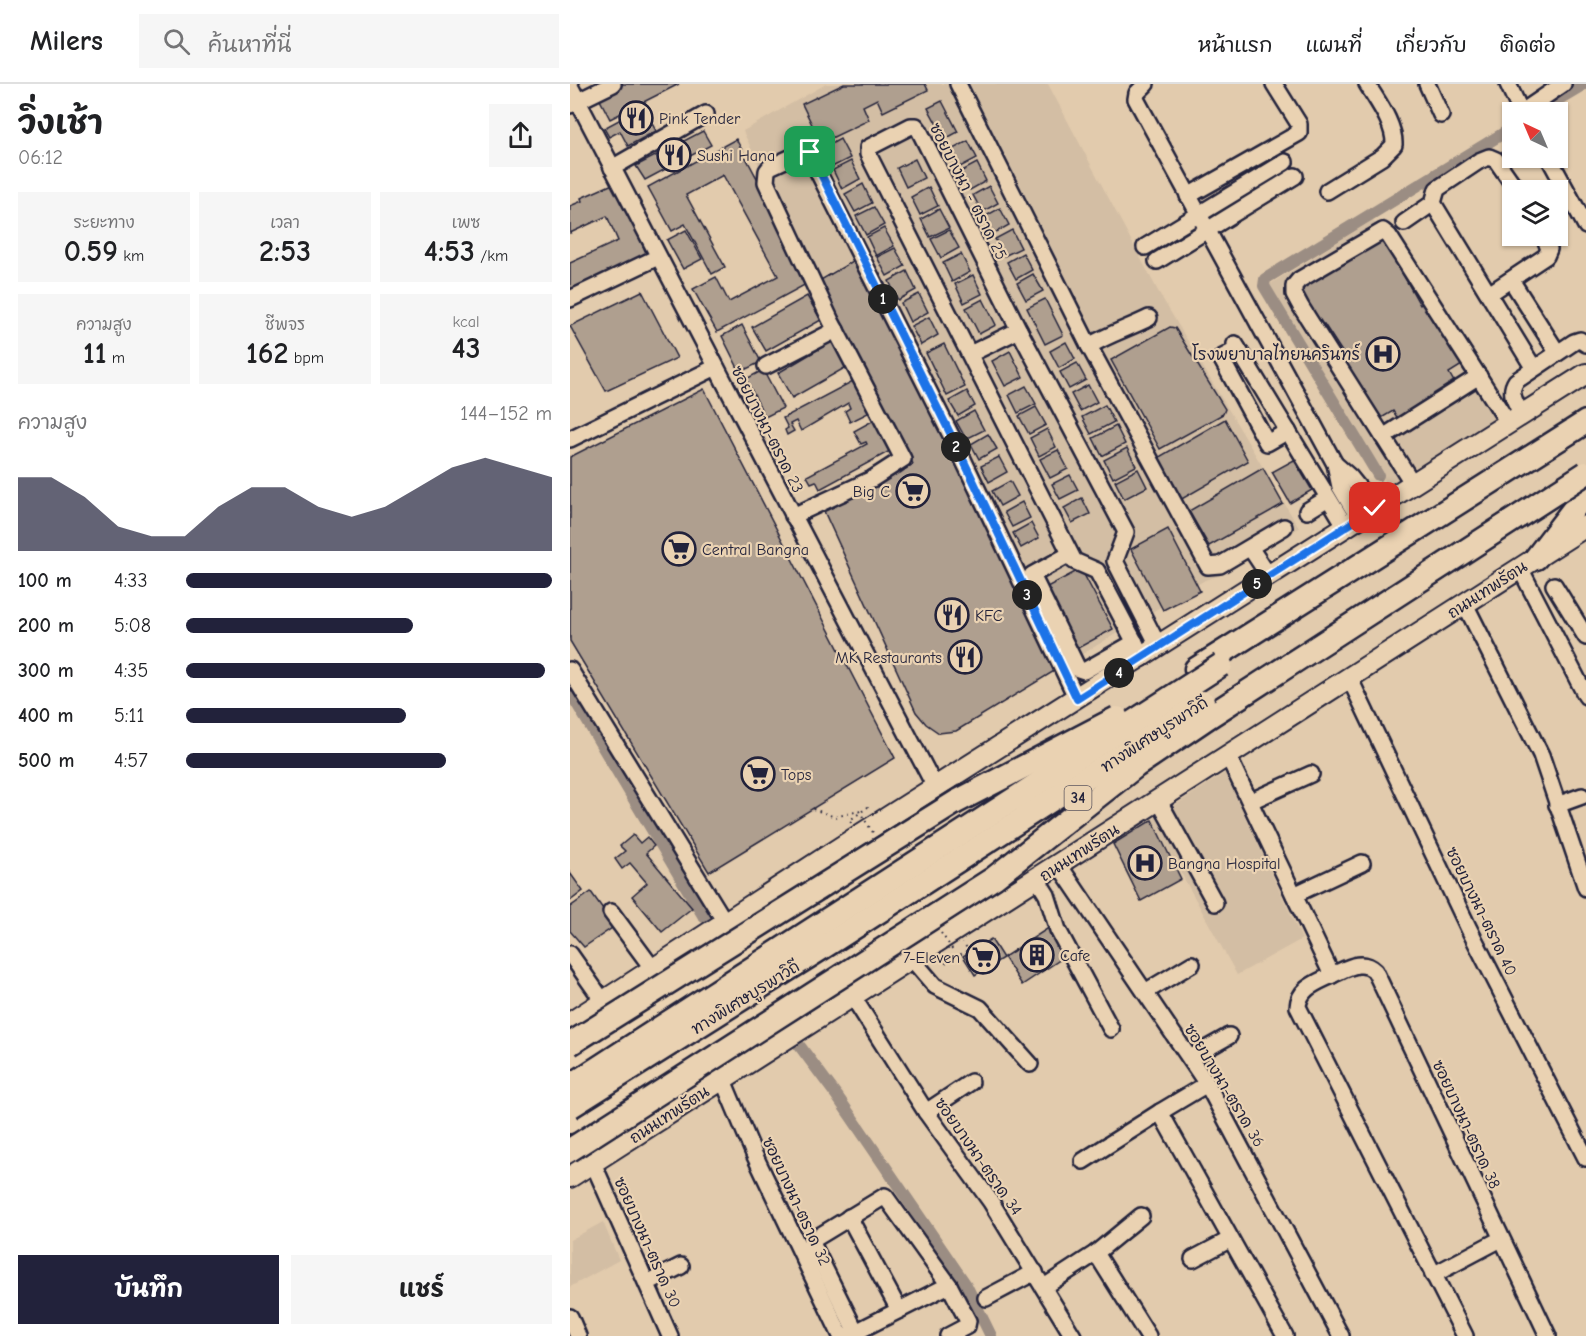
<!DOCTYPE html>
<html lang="th">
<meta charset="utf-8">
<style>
body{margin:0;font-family:"Comic Neue","Playpen Sans Thai",sans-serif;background:#f6f6f6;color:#202124;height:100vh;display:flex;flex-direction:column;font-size:22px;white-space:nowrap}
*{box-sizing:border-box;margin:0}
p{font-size:20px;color:#757577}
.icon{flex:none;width:33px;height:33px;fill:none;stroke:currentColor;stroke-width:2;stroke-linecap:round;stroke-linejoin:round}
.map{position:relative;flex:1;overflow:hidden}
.details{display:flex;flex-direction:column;background:#fff;width:570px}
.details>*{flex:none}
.needle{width:39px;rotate:316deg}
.controls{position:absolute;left:932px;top:18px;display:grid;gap:12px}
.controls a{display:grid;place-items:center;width:66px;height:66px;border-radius:0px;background:#fff;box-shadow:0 2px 4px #0004;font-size:30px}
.pin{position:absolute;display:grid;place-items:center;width:51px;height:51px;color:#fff;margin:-26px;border-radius:12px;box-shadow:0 3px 9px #0006}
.km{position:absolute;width:30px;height:30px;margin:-15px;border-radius:50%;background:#222;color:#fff;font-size:16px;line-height:30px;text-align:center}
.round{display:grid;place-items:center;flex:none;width:63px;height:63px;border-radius:0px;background:#f6f6f6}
.overview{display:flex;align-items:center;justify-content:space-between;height:102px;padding:0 18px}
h1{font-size:33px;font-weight:700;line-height:45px}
.metrics{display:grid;grid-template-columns:repeat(3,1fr);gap:9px;height:102px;padding:6px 18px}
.metrics div{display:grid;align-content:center;border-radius:0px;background:#f6f6f6;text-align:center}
.metrics b{font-size:30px;font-weight:700}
.metrics small{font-size:16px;font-weight:400}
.metrics p{font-size:16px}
.chart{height:168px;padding:12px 18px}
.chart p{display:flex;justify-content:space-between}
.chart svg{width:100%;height:108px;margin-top:6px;fill:#22223b;opacity:.7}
.action{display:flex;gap:12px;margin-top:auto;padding:12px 18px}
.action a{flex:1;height:69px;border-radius:0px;background:#22223b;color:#fff;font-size:24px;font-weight:700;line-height:69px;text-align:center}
.action a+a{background:#f6f6f6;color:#202124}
ul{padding:0 18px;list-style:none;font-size:20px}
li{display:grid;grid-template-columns:96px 72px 1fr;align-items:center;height:45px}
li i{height:15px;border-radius:8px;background:#22223b}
header{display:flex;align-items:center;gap:36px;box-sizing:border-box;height:84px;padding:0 30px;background:#fff;border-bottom:2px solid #e0e0e0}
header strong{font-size:28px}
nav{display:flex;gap:33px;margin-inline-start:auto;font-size:21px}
.search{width:420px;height:54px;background:#f6f6f6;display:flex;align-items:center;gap:15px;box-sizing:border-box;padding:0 21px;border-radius:0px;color:#757577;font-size:22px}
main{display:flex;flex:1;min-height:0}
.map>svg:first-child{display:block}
.built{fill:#d3bea4}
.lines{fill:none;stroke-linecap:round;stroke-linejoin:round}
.canal{stroke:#9b8d83;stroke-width:12}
.building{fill:#af9f8f;stroke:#22223b;stroke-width:1.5}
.minor-casing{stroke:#22223b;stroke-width:20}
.major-casing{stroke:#22223b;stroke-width:24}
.highway-casing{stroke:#22223b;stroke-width:27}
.path{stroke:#22223b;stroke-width:2;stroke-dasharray:1.5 4.5;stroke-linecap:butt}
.minor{stroke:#ead2b2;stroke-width:15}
.major{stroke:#ead2b2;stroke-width:20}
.highway{stroke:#ead2b2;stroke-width:22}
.highway-bridge-casing{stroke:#22223b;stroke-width:27;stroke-linecap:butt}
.path-bridge{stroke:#22223b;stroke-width:2;stroke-dasharray:1.5 4.5;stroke-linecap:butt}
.highway-bridge{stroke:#ead2b2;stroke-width:22}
.route-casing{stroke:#fff;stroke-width:12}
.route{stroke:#1a73e8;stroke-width:8}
.labels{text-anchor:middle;stroke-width:4.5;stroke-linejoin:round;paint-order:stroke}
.shield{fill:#ead2b2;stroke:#5e575f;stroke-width:1.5}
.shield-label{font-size:15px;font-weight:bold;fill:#22223b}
.poi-label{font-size:16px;fill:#22223b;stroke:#ead2b2;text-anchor:start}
.street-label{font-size:16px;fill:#22223b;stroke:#ead2b2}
</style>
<header>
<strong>Milers</strong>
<div class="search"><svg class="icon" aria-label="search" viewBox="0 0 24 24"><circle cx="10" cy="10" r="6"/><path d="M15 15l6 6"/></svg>ค้นหาที่นี่</div>
<nav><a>หน้าแรก</a><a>แผนที่</a><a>เกี่ยวกับ</a><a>ติดต่อ</a></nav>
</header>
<main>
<section class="details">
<div class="overview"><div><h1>วิ่งเช้า</h1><p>06:12</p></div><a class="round"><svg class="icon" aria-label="share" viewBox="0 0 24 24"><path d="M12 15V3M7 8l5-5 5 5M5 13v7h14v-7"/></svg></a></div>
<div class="metrics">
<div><p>ระยะทาง</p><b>0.59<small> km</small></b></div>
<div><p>เวลา</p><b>2:53</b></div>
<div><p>เพซ</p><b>4:53<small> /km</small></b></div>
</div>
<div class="metrics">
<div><p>ความสูง</p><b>11<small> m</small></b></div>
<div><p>ชีพจร</p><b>162<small> bpm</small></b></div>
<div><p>kcal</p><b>43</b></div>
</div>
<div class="chart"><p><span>ความสูง</span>144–152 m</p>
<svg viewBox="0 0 160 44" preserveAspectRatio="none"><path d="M0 44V14L10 14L20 22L30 34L40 38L50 38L60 26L70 18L80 18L90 26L100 30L110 26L120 18L130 10L140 6L150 10L160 14V44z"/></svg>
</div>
<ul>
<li><b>100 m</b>4:33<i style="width:100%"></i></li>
<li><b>200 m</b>5:08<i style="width:62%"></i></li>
<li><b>300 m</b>4:35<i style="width:98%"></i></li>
<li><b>400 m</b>5:11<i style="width:60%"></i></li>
<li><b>500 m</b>4:57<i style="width:71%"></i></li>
</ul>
<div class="action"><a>บันทึก</a><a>แชร์</a></div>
</section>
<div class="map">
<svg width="1016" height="1252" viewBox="0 0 1016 1252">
<rect width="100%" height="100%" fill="#e2cbad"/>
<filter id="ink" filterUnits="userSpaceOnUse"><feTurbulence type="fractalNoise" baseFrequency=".0167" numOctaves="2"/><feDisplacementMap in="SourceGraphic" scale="12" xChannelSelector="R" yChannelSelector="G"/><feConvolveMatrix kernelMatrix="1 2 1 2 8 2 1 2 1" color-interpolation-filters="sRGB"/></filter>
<g filter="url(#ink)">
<!-- built -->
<g class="built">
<polygon points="256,0 478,0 588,207 729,444 654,490 635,496 486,586 288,174 243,198 173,47"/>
<polygon points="803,136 931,338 820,405 697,202"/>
<polygon points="655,689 732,855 667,891 582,736"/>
<polygon points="33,1138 49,1176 0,1203 0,1156"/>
</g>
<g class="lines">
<!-- canal -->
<g class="canal">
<polyline points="967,28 1014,0"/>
<polyline points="808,391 694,202 695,195 942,44"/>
<polyline points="0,608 134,833"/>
<polyline points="229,961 267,1012 396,1201 421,1252"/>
</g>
</g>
<!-- building -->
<g class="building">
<polygon points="52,0 109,0 40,35 28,12"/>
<polygon points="274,0 355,0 358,6 313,28 307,15 293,22 299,36 251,59 232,20"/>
<polygon points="372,17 388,48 375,55 358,24"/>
<polygon points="73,23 86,47 58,62 50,47 39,53 34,44"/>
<polygon points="133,47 141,61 75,96 66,82"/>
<polygon points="166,55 242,197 147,248 123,205 146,193 159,218 208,192 153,91 116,111 155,183 142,190 115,140 102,147 78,103"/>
<polygon points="270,55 280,74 262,83 252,65"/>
<polygon points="398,57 407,74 390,83 381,66"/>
<polygon points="345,75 354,94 336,103 327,84"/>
<polygon points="281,77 290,95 272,105 263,86"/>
<polygon points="407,79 416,97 400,106 390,88"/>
<polygon points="45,99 77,171 0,206 0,179 48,157 37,132 0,149 0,122 12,117 11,114"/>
<polygon points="293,100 302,119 285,128 275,110"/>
<polygon points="419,102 428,119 412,128 403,111"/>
<polygon points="359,103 368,122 350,131 341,113"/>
<polygon points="304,123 314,141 296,151 286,132"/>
<polygon points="430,124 439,141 423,150 414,133"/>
<polygon points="369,125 379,144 360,153 351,135"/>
<polygon points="314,144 324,162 306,172 297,153"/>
<polygon points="116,146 132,175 113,185 97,156"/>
<polygon points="379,146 389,164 371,174 361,155"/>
<polygon points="442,146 451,164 434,172 425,155"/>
<polygon points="812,153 850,221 853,219 892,281 879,289 887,303 830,338 823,327 808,336 769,273 774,271 754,240 751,241 728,205"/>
<polygon points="325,164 335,182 317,192 307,173"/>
<polygon points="453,169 462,186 446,195 437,178"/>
<polygon points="391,170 400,188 382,198 373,179"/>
<polygon points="288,174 486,586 386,647 369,649 356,640 346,628 253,425 328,384 330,389 343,380 249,197"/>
<polygon points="337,187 346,206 328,216 319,197"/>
<polygon points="463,190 473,207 456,216 447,199"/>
<polygon points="403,191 412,210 394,219 385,200"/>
<polygon points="72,207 107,274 36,307 0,242"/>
<polygon points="349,210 358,228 340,238 331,219"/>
<polygon points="237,212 251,236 196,267 182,243"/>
<polygon points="413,215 426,241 409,250 396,224"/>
<polygon points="475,215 493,251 475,260 457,224"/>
<polygon points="359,233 368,251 351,261 341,242"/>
<polygon points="172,241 191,278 170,288 152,252"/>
<polygon points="600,243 605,244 655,325 653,330 590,365 541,276"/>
<polygon points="264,256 280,281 222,314 208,289"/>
<polygon points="496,258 505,275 489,284 480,267"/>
<polygon points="374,260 395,303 377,312 356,269"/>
<polygon points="440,267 453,293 435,302 422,277"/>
<polygon points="507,279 516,296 499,305 490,288"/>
<polygon points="193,286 213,324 195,333 176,295"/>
<polygon points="283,297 300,328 280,338 275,327 280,324 278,319 231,347 226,337 220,340 224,347 217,351 215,346 218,344 213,334"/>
<polygon points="518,301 527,318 510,327 501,310"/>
<polygon points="456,302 466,320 448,329 439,311"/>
<polygon points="134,305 325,674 139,788 0,557 0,373"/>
<polygon points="397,307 405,322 388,332 379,317"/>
<polygon points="535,321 544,338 521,350 512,333"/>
<polygon points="466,323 476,341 459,350 449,332"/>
<polygon points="404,327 414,346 396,355 386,337"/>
<polygon points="655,335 678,377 610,416 588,378 591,372"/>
<polygon points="304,336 320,367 250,405 246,397 241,399 237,392 297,360 296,358 291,360 284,347"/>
<polygon points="546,342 555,360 532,372 523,354"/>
<polygon points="477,345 486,363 469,372 460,354"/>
<polygon points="418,350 427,365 409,375 401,360"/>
<polygon points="557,364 566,382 543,394 534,376"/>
<polygon points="488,366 498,385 480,394 470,375"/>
<polygon points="429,373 437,388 419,398 411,382"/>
<polygon points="724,376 742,406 720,419 702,388"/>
<polygon points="693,384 713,420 639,462 619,427"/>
<polygon points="568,385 577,403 554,415 545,397"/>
<polygon points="500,391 508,406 490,415 482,400"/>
<polygon points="440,397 448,412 430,422 422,407"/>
<polygon points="512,414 520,430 502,439 494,424"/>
<polygon points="452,418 460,434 442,443 434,428"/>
<polygon points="461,439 469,454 451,464 443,449"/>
<polygon points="598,445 630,507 593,526 561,465"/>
<polygon points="511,485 543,545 508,564 475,504"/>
<polygon points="582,736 611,795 571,817 543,760"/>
<polygon points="63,751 70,759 77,753 84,762 76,769 122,824 92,848 62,812 77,799 60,779 52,785 45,775 55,767 50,762"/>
<polygon points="0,789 13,807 0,817"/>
<polygon points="21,808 45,842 14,863 0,847 0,823"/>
<polygon points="483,841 500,869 452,901 434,873"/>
<polygon points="421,855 433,874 405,891 393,872"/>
</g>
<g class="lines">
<defs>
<g id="minor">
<polyline points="388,0 519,262 638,482 650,481 714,443"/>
<polyline points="576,0 567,9 566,15 765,380 770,403 789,435"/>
<polyline points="857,0 871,31"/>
<polyline points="938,0 951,28"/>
<polyline points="0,2 365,703"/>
<polyline points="0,21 43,0"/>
<polyline points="952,28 993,0"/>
<polyline points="979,74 1016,142"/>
<polyline points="42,84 136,30"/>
<polyline points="947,106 926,76 919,73 909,77 867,105 863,119 963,283"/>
<path d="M757,107L812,73L824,61C825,40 807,17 797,0"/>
<polyline points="618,112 729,49 729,40 704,0"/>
<polyline points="834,139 863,119"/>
<polyline points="575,163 715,78"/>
<polyline points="587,177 725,92"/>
<polyline points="941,196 987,268"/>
<polyline points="919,210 976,172 979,165 974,152"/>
<polyline points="0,215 88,173"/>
<polyline points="665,260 776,443"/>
<path d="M519,262C539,250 559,244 579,234"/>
<polyline points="668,265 651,274 697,359 718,347"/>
<polyline points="400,270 449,246"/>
<polyline points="196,282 266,246"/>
<path d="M952,331C946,319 938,309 946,297L1004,258L1010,256L1016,260"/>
<polyline points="813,353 909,292"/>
<polyline points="0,355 146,283"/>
<polyline points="765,380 780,393 805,424"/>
<polyline points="843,400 731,223 724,210 724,202 729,196 813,147 819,152 939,340"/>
<polyline points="737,427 758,414"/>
<polyline points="223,432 302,395 333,375 261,237 196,98 197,87 200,83 237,66 392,373 507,615"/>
<polyline points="681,465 699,492"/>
<polyline points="500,470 462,491 508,585 514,587 565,558"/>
<polyline points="950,484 1016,612"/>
<polyline points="984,501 1016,553"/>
<polyline points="895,520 971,671 1016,804"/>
<polyline points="573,574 527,487 504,477 298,70 298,64 341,42 346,42 349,46 449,246 556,448 545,477 589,563"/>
<polyline points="0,586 155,838"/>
<polyline points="779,593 899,845 1016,1074"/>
<path d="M658,672L762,891C776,885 792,874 805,887L978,1252"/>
<polyline points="589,717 645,819"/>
<polyline points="681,717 741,690"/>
<polyline points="987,721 1012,712"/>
<polyline points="489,781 637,1000 771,1252"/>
<polyline points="467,795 477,811 488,846 541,945"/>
<polyline points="724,811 792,779"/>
<polyline points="41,828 83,885"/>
<polyline points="0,870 33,917"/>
<polyline points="342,875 365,902 410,924 460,980"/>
<path d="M762,891C746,899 729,904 728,923L895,1252"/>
<polyline points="575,908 622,880"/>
<polyline points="283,913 356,1028 421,1118 503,1252"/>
<polyline points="620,974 659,952"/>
<polyline points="153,996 184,1070 271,1252"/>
<polyline points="637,1000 590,1028 715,1252"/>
<polyline points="356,1028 401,998"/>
<polyline points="513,1077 590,1028"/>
<polyline points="23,1079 100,1252"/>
<polyline points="571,1132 526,1169 578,1252"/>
<polyline points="279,1133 329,1226"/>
<polyline points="623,1175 659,1156"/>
<polyline points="863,1191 931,1155"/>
<polyline points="77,1199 111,1182"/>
<polyline points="474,1203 526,1169"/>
<polyline points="416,1214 465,1188"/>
<polyline points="0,1233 8,1252"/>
<polyline points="278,1252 379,1201"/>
<polyline points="288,1252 241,1157 315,1112 379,1201 398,1237 397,1242 378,1252"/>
</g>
<g id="major">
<polyline points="0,939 285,754 1016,290"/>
<polyline points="0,1093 1016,442"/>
</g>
<g id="highway">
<polyline points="966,474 1016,409"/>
<polyline points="626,585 1016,338"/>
<polyline points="292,874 348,872"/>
<polyline points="0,984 466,686"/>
<polyline points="0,1038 527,702"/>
</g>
</defs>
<!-- minor casing -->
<use href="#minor" class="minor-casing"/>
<!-- major casing -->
<use href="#major" class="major-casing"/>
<!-- highway casing -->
<use href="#highway" class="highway-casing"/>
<!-- path -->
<g class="path">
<polyline points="281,739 280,736 298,723 300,727"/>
<polyline points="372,873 376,879 398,866 393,858"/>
</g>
<!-- minor -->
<use href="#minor" class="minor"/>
<!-- major -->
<use href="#major" class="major"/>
<!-- highway -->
<use href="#highway" class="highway"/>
<defs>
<g id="highway-bridge">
<polyline points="0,960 386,718 547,634"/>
<polyline points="0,1002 651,581"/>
<polyline points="0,1023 268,854 633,618"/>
<polyline points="0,1066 424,794 566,682 637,634 1016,389"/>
</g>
</defs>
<!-- highway-bridge casing -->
<use href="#highway-bridge" class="highway-bridge-casing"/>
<!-- path-bridge -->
<g class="path-bridge">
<polyline points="243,725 265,733 289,727 304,750"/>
<polyline points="371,849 383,866"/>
</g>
<!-- highway-bridge -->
<use href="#highway-bridge" class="highway-bridge"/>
</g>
</g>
<g class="lines" filter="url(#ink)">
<defs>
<polyline id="route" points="240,68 392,373 507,615 805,424"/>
</defs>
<!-- route casing -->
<use href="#route" class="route-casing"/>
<!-- route -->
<use href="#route" class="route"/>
</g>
<!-- icons -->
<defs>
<symbol id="restaurant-ring" viewBox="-11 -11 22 22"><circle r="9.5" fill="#ead2b2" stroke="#22223b" stroke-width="1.5"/><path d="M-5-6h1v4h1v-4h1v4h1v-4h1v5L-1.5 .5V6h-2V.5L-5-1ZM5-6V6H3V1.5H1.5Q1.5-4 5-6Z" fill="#22223b"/></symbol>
<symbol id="hospital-ring" viewBox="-11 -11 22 22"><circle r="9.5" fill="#ead2b2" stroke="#22223b" stroke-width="1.5"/><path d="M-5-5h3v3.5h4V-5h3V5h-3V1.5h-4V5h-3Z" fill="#22223b"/></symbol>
<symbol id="supermarket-ring" viewBox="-11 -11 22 22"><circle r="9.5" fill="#ead2b2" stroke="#22223b" stroke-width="1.5"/><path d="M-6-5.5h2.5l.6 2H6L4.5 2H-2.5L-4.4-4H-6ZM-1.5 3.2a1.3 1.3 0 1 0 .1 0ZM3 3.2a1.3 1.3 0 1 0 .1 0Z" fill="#22223b"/></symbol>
<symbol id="building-ring" viewBox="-11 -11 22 22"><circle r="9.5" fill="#ead2b2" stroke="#22223b" stroke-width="1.5"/><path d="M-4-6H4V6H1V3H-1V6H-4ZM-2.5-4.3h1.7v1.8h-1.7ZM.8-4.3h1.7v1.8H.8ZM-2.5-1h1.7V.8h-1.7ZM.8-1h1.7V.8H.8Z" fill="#22223b"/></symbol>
</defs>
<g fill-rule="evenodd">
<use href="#restaurant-ring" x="47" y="15" width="38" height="38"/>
<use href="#restaurant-ring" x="85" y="52" width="38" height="38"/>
<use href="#hospital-ring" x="794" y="251" width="38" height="38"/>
<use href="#supermarket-ring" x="324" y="388" width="38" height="38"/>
<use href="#supermarket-ring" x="90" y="446" width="38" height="38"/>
<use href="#restaurant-ring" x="363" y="512" width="38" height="38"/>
<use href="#restaurant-ring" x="376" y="554" width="38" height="38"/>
<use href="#supermarket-ring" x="169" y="671" width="38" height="38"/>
<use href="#hospital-ring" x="556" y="760" width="38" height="38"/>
<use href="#building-ring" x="448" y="852" width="38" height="38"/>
<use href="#supermarket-ring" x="394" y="854" width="38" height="38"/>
</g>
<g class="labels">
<!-- shield labels -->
<rect class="shield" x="494.5" y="702" width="27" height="24" rx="4.5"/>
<g class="shield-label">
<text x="508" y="719">34</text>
</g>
<!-- poi labels -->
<g class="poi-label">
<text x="89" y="40">Pink Tender</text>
<text x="127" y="77">Sushi Hana</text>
<text x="790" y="276" text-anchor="end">โรงพยาบาลไทยนครินทร์</text>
<text x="320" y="413" text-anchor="end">Big C</text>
<text x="132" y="471">Central Bangna</text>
<text x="405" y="537">KFC</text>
<text x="372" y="579" text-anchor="end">MK Restaurants</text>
<text x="211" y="696">Tops</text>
<text x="598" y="785">Bangna Hospital</text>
<text x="490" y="877">Cafe</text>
<text x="390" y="879" text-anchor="end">7-Eleven</text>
</g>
<!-- street labels -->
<g class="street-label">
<text transform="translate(399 107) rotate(63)" y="6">ซอยบางนา - ตราด 25</text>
<text transform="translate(198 345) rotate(63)" y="6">ซอยบางนา-ตราด 23</text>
<text transform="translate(917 505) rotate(-33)" y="6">ถนนเทพรัตน</text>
<text transform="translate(584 650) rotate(-33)" y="6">ทางพิเศษบูรพาวิถี</text>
<text transform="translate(509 768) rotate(-33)" y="6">ถนนเทพรัตน</text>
<text transform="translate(912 827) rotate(64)" y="6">ซอยบางนา-ตราด 40</text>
<text transform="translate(175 913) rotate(-32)" y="6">ทางพิเศษบูรพาวิถี</text>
<text transform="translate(655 1001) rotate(59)" y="6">ซอยบางนา-ตราด 36</text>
<text transform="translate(99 1030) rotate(-33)" y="6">ถนนเทพรัตน</text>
<text transform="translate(897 1040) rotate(65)" y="6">ซอยบางนา-ตราด 38</text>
<text transform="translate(409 1072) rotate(55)" y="6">ซอยบางนา-ตราด 34</text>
<text transform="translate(227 1117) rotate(65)" y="6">ซอยบางนา-ตราด 32</text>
<text transform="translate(78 1158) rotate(66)" y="6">ซอยบางนา-ตราด 30</text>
</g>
</g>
</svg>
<div class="controls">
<a><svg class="needle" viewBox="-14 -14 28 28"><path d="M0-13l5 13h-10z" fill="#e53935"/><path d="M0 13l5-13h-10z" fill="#757577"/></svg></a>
<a><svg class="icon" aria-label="layers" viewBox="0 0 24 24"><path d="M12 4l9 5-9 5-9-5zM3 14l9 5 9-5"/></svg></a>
</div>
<div class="pin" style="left:240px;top:68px;background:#1e9e55"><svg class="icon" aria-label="arrive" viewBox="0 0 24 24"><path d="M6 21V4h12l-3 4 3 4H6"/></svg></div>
<div class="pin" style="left:805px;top:424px;background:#d93025"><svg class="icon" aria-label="check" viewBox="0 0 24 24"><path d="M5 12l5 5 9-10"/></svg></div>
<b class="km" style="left:313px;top:215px">1</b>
<b class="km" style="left:386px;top:363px">2</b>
<b class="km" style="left:457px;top:511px">3</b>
<b class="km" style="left:549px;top:589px">4</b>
<b class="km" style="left:687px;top:500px">5</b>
</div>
</main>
